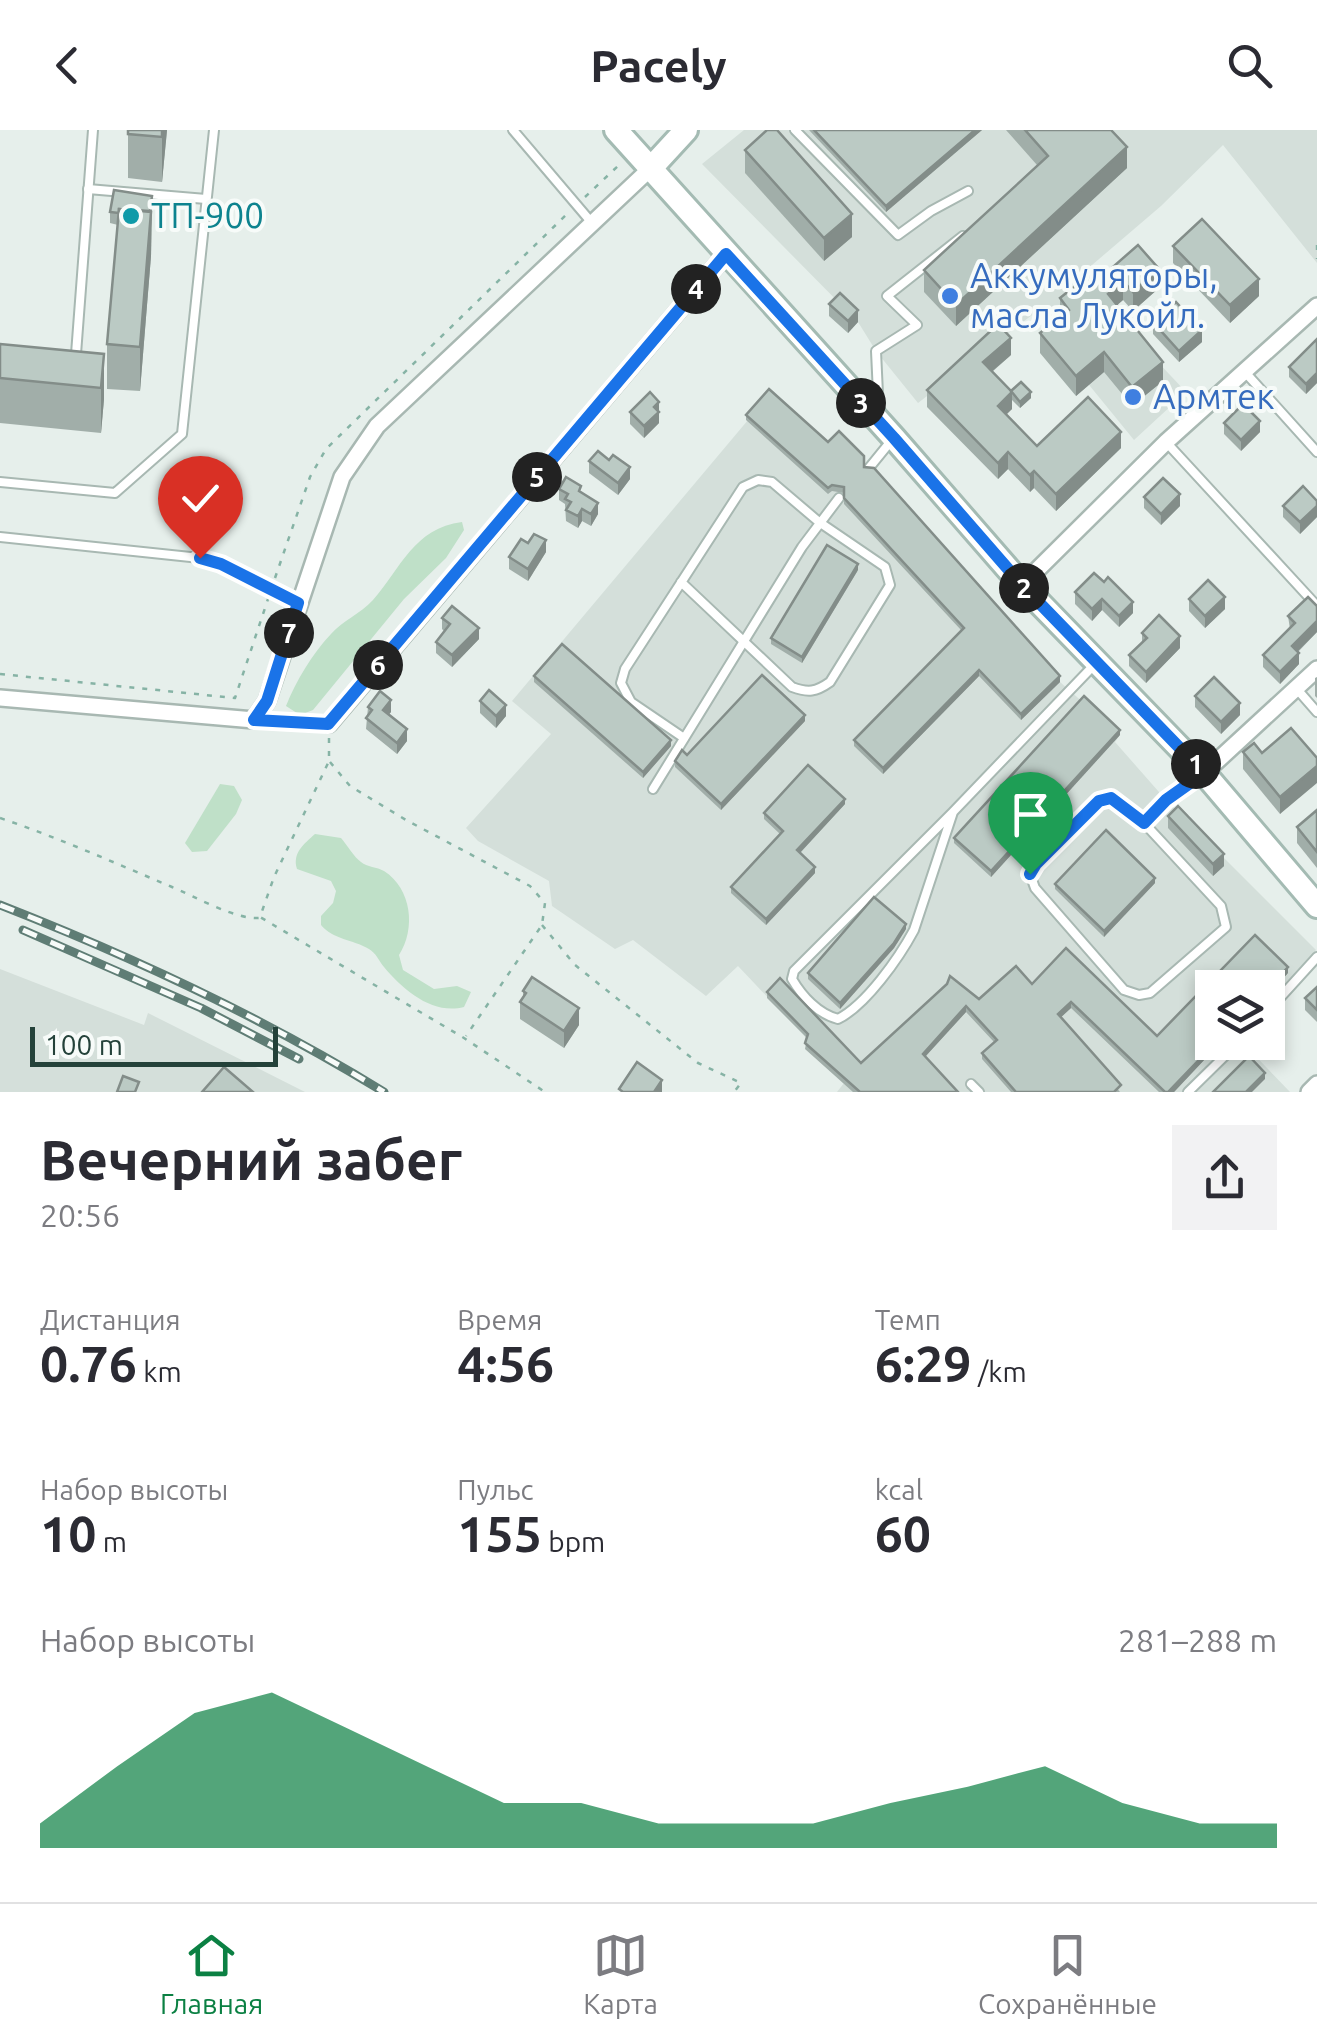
<!DOCTYPE html>
<html lang="ru">
<meta charset="utf-8">
<style>
body{margin:0;font-family:Ubuntu,sans-serif;background:#f2f2f3;color:#2b2b33;height:100vh;display:flex;flex-direction:column;font-size:38px;white-space:nowrap}
*{box-sizing:border-box;margin:0}
p{font-size:32px;color:#7c7c81}
.icon{flex:none;width:55px;height:55px;fill:none;stroke:currentColor;stroke-width:2;stroke-linecap:round;stroke-linejoin:round}
.map{position:relative;height:962px;overflow:hidden}
.drawer{display:flex;flex-direction:column;background:#fff;flex:1}
.drawer>*{flex:none}
.buttons{position:absolute;left:1195px;top:840px;display:grid;gap:20px}
.buttons a{display:grid;place-items:center;width:90px;height:90px;border-radius:0px;background:#fff;box-shadow:0 5px 15px #0003;font-size:50px}
.scale{position:absolute;left:30px;bottom:25px;width:248px;box-sizing:border-box;padding-left:10px;border:5px solid #24423a;border-top:0;font-size:28px;line-height:35px;white-space:nowrap;color:#24423a;-webkit-text-stroke:8px #f7fbf9;paint-order:stroke}
.pin{position:absolute;display:grid;place-items:center;width:85px;height:85px;color:#fff;margin:-102px -42px;border-radius:50% 50% 50% 0;rotate:-45deg;box-shadow:0 0 10px #0007}
.pin .icon{rotate:45deg}
.km{position:absolute;width:50px;height:50px;margin:-25px;border-radius:50%;background:#222;color:#fff;font-size:28px;line-height:50px;text-align:center}
.round{display:grid;place-items:center;flex:none;width:105px;height:105px;border-radius:0px;background:#f2f2f3}
.headline{display:flex;align-items:center;justify-content:space-between;height:170px;padding:0 40px}
h1{font-size:55px;font-weight:700;line-height:75px}
.metrics{display:grid;grid-template-columns:repeat(3,1fr);gap:15px;height:170px;padding:10px 40px}
.metrics div{display:grid;align-content:center}
.metrics b{font-size:50px;font-weight:700}
.metrics small{font-size:28px;font-weight:400}
.metrics p{font-size:28px}
.chart{height:280px;padding:20px 40px}
.chart p{display:flex;justify-content:space-between}
.chart svg{width:100%;height:180px;margin-top:10px;fill:#0b8043;opacity:.7}
header{display:flex;justify-content:space-between;align-items:center;height:130px;padding:0 40px;background:#fff;font-size:45px;font-weight:700}
.tab-bar{display:flex;justify-content:space-around;align-items:center;height:140px;border-top:2px solid #e1e1e2;background:#fff;font-size:28px;color:#7c7c81}
.tab-bar a{display:grid;justify-items:center;gap:5px}
.tab-bar .on{color:#0b8043}
.map>svg:first-child{display:block}
.built{fill:#d4dfda}
.green{fill:#bfe0c8}
.lines{fill:none;stroke-linecap:round;stroke-linejoin:round}
.lane-casing{stroke:#a8b8b2;stroke-width:12}
.street-casing{stroke:#a8b8b2;stroke-width:20}
.secondary-casing{stroke:#a4bbb3;stroke-width:28}
.path{stroke:#86b3a5;stroke-width:2.5;stroke-dasharray:5 8;stroke-linecap:butt}
.lane{stroke:#fff;stroke-width:8}
.street{stroke:#fff;stroke-width:15}
.secondary{stroke:#fff;stroke-width:22}
.rail-casing{stroke:#5f7d75;stroke-width:9}
.rail{stroke:#f7fbf9;stroke-width:5;stroke-dasharray:15;stroke-linecap:butt}
.wall{fill:#a1aea9}
.shaded-wall{fill:#838d89}
.building{fill:#bbcac4;stroke:#838d89;stroke-width:2.5}
.route-casing{stroke:#fff;stroke-width:20}
.route{stroke:#1a73e8;stroke-width:12}
.culture-dot{fill:#0f9aa8;stroke:#f7fbf9;stroke-width:4}
.shop-dot{fill:#3f7fe0;stroke:#f7fbf9;stroke-width:4}
.labels{text-anchor:middle;stroke-width:8;stroke-linejoin:round;paint-order:stroke}
.culture-label{font-size:35px;fill:#0d838f;stroke:#f7fbf9;text-anchor:start}
.shop-label{font-size:35px;fill:#366cbe;stroke:#f7fbf9;text-anchor:start}
</style>
<header><svg class="icon" aria-label="back" viewBox="0 0 24 24"><path d="M15 5l-7 7 7 7"/></svg>Pacely<svg class="icon" aria-label="search" viewBox="0 0 24 24"><circle cx="10" cy="10" r="6"/><path d="M15 15l6 6"/></svg></header>
<div class="map">
<svg width="1317" height="962" viewBox="0 0 1317 962">
<rect width="100%" height="100%" fill="#e6efeb"/>
<!-- built -->
<g class="built">
<polygon points="744,0 1317,0 1317,133 1223,15 1161,76 1078,147 1186,262 1134,310 1032,185 918,273 876,221 858,192 702,34"/>
<polygon points="769,265 813,304 862,330 1060,552 1120,605 1115,612 1166,670 1316,820 1268,871 1268,858 1212,858 1212,912 1243,913 1290,962 837,962 844,953 808,910 738,836 706,866 633,810 615,819 552,776 549,751 478,711 466,698 551,604 512,571"/>
<polygon points="0,839 144,895 148,883 305,962 0,962"/>
</g>
<!-- green -->
<g class="green">
<path d="M462,392L464,400L446,428L404,469L313,580L300,585L286,576C296,551 312,524 331,504C342,491 360,484 373,470C401,438 414,398 462,392Z"/>
<polygon points="220,654 234,656 242,670 236,684 207,721 192,722 185,713"/>
<path d="M315,704L341,708C347,715 354,727 361,732C367,737 377,737 384,741C412,759 416,799 399,825L403,840L434,859L457,856L471,862L464,877C433,885 404,861 384,837C379,831 376,823 369,819C352,809 334,810 321,795V786L333,773L336,761L331,751L297,739C292,723 304,714 315,704Z"/>
</g>
<g class="lines">
<defs>
<g id="lane">
<polyline points="513,0 592,93"/>
<polyline points="795,0 898,105 931,81 968,61"/>
<polyline points="88,59 206,69"/>
<polyline points="73,229 76,224 93,0"/>
<polyline points="1244,241 1317,322"/>
<polyline points="878,264 876,221 917,195 887,166 963,106"/>
<polyline points="1166,312 1317,476"/>
<polyline points="869,338 891,311"/>
<polyline points="0,352 115,363 182,304 214,0"/>
<polyline points="0,407 200,428 221,434 299,473"/>
<path d="M681,452L792,557C808,563 816,562 830,552L890,455L885,437L819,392L772,352L758,350L743,357L625,539L621,553L631,572L684,608"/>
<polyline points="1296,558 1317,582"/>
<polyline points="653,659 802,417 839,368"/>
<polygon points="1111,668 1144,693 1221,776 1226,797 1150,863 1139,865 1124,860 1035,758 1030,744 1036,733 1099,671"/>
<path d="M953,682L914,800C899,828 866,875 838,889C818,884 802,866 792,849L794,841L953,682L1096,533"/>
<polyline points="1144,693 1166,670 1202,645"/>
<polyline points="1268,881 1317,827"/>
<polyline points="971,954 979,962"/>
<polyline points="1188,962 1239,912"/>
</g>
<g id="street">
<polyline points="1022,455 1166,312 1317,176"/>
<polyline points="0,568 254,590 267,571 342,347 377,296 652,37"/>
<polyline points="329,594 726,124"/>
<polyline points="1204,643 1317,539"/>
<polyline points="1309,962 1317,954"/>
</g>
<g id="secondary">
<polyline points="616,0 894,308 1022,455 1204,643 1317,776"/>
<polyline points="652,37 686,0"/>
</g>
</defs>
<!-- lane casing -->
<use href="#lane" class="lane-casing"/>
<!-- street casing -->
<use href="#street" class="street-casing"/>
<!-- secondary casing -->
<use href="#secondary" class="secondary-casing"/>
<!-- path -->
<g class="path">
<polyline points="585,67 619,35"/>
<polyline points="1317,115 1317,129"/>
<polyline points="275,448 310,347 326,319 568,83"/>
<polyline points="0,544 235,568 268,469"/>
<polyline points="272,591 314,594"/>
<polyline points="329,608 329,631 274,747 260,787 464,908 545,962"/>
<polyline points="330,632 350,656 406,690 530,756 545,773 542,795 466,906"/>
<path d="M0,688C59,708 115,733 172,757C194,766 236,790 259,788"/>
<polyline points="542,795 575,835 698,933 741,953 734,962"/>
</g>
<!-- lane -->
<use href="#lane" class="lane"/>
<!-- street -->
<use href="#street" class="street"/>
<!-- secondary -->
<use href="#secondary" class="secondary"/>
<defs>
<g id="rail">
<path d="M0,775C133,827 262,887 384,962"/>
<polyline points="23,800 201,878 299,929"/>
</g>
</defs>
<!-- rail casing -->
<use href="#rail" class="rail-casing"/>
<!-- rail -->
<use href="#rail" class="rail"/>
</g>
<!-- wall -->
<g class="wall">
<polygon points="128,0 167,0 162,52 128,48"/>
<polygon points="809,0 982,0 886,82"/>
<polygon points="1006,0 1111,0 1127,38 956,196 924,162 924,140 1037,35"/>
<polygon points="745,20 852,107 824,131 745,43"/>
<polygon points="152,78 151,126 140,261 107,259 107,214 118,95 110,93 110,82"/>
<polygon points="1138,115 1159,158 1133,181 1123,170 1117,175 1163,251 1132,276 1104,242 1076,266 1040,223 1040,203 1060,187 1060,168 1097,151"/>
<polygon points="1173,116 1259,166 1230,193 1173,133"/>
<polygon points="829,174 858,192 848,203 829,186"/>
<polygon points="1153,192 1202,212 1179,232 1153,204"/>
<polygon points="1317,209 1317,253 1306,264 1289,247 1289,237"/>
<polygon points="0,214 104,224 104,269 101,303 0,293"/>
<polygon points="1011,225 992,242 1011,261 1031,268 1020,278 1012,270 1012,279 1006,284 1037,316 1121,318 1056,381 1034,358 1030,362 1008,339 998,349 927,277 927,260"/>
<polygon points="659,272 659,293 644,308 630,294 630,282"/>
<polygon points="746,285 828,312 864,337 1060,552 1021,590 979,546 883,644 854,616 854,610 961,500 844,374 844,363 832,361 828,364 746,290"/>
<polygon points="1224,293 1260,302 1241,321 1224,304"/>
<polygon points="609,330 630,349 618,365 589,343 589,331"/>
<polygon points="559,359 581,362 598,384 591,396 582,391 578,398 566,391 565,374 559,370"/>
<polygon points="1144,367 1180,376 1161,395 1144,378"/>
<polygon points="1317,371 1317,387 1300,404 1283,387 1283,376"/>
<polygon points="546,422 528,451 509,439 509,427"/>
<polygon points="858,440 802,533 771,514 771,508"/>
<polygon points="1094,443 1133,483 1119,497 1102,480 1092,491 1075,474 1075,462"/>
<polygon points="1189,469 1225,479 1205,498 1189,481"/>
<polygon points="1317,476 1317,502 1298,522 1299,534 1280,554 1263,537 1263,525 1290,499 1288,486"/>
<polygon points="442,488 479,509 452,537 436,523 436,512 444,501 442,499"/>
<polygon points="1142,503 1180,518 1146,553 1129,536 1129,525 1142,513"/>
<polygon points="534,546 671,616 643,648 534,552"/>
<polygon points="1317,547 1317,568 1315,566 1315,548"/>
<polygon points="1195,566 1240,585 1221,604 1195,577"/>
<polygon points="480,571 506,586 496,598 480,583"/>
<polygon points="368,577 391,582 389,584 407,611 397,624 366,599"/>
<polygon points="805,591 721,680 675,637 675,631 687,625"/>
<polygon points="1120,605 991,747 954,713 954,708"/>
<polygon points="1243,622 1262,623 1317,628 1280,684 1243,639"/>
<polygon points="845,674 800,723 815,743 766,795 731,763 731,757 780,704 764,689 764,683"/>
<polygon points="1317,680 1317,738 1297,713 1297,697"/>
<polygon points="1168,686 1224,736 1213,746 1168,698"/>
<polygon points="1155,753 1104,807 1055,759 1055,754"/>
<polygon points="906,799 894,818 840,879 808,849 808,843"/>
<polygon points="1288,843 1268,865 1268,858 1212,912 1221,912 1174,962 1159,962 1071,878 1061,887 1120,962 1011,962 982,929 982,923 994,912 966,882 925,927 958,962 853,962 805,919 807,908 767,868 767,862 861,933 979,869 1032,854 1157,906"/>
<polygon points="1317,857 1317,892 1305,880 1305,868"/>
<polygon points="523,861 579,895 564,918 520,889 520,872 523,869"/>
</g>
<!-- shaded-wall -->
<g class="shaded-wall">
<polygon points="162,0 167,0 162,52"/>
<polygon points="975,0 982,0 886,82 886,76"/>
<polygon points="1127,17 1127,38 956,196 956,175"/>
<polygon points="152,66 151,126 140,261 140,217 149,88"/>
<polygon points="852,84 852,107 824,131 824,108"/>
<polygon points="1159,139 1159,158 1133,181 1133,162"/>
<polygon points="1259,149 1259,166 1230,193 1230,175"/>
<polygon points="1123,151 1123,170 1108,183 1108,164"/>
<polygon points="858,180 858,192 848,203 848,191"/>
<polygon points="1202,200 1202,212 1179,232 1179,221"/>
<polygon points="1011,208 1011,225 983,249 983,232"/>
<polygon points="1104,222 1104,242 1076,266 1076,246"/>
<polygon points="104,224 104,269 101,303 101,258"/>
<polygon points="1163,232 1163,251 1132,276 1132,257"/>
<polygon points="1317,243 1317,253 1306,264 1306,254"/>
<polygon points="1012,262 1012,279 998,293 998,276"/>
<polygon points="1031,262 1031,268 1020,278 1020,272"/>
<polygon points="659,272 659,293 644,308 644,296 654,277"/>
<polygon points="1260,291 1260,302 1241,321 1241,310"/>
<polygon points="1121,302 1121,318 1056,381 1056,364"/>
<polygon points="1008,322 1008,339 998,349 998,333"/>
<polygon points="630,337 630,349 618,365 618,353"/>
<polygon points="1034,341 1034,358 1030,362 1030,345"/>
<polygon points="1180,364 1180,376 1161,395 1161,384"/>
<polygon points="598,373 598,384 591,396 591,384"/>
<polygon points="1317,376 1317,387 1300,404 1300,392"/>
<polygon points="582,379 582,391 578,398 578,386"/>
<polygon points="546,410 546,422 528,451 528,439"/>
<polygon points="858,434 858,440 802,533 802,527"/>
<polygon points="1225,467 1225,479 1205,498 1205,486"/>
<polygon points="1102,469 1102,480 1092,491 1092,479"/>
<polygon points="1133,472 1133,483 1119,497 1119,486"/>
<polygon points="1317,491 1317,502 1292,527 1292,516"/>
<polygon points="479,498 479,509 452,537 452,525"/>
<polygon points="1180,506 1180,518 1146,553 1146,542"/>
<polygon points="1299,523 1299,534 1280,554 1280,542"/>
<polygon points="979,540 979,546 883,644 883,638"/>
<polygon points="1060,546 1060,552 1021,590 1021,584"/>
<polygon points="391,570 391,582 383,591 383,580"/>
<polygon points="1240,573 1240,585 1221,604 1221,592"/>
<polygon points="506,575 506,586 496,598 496,586"/>
<polygon points="805,585 805,591 721,680 721,674"/>
<polygon points="407,599 407,611 397,624 397,613"/>
<polygon points="1120,600 1120,605 991,747 991,741"/>
<polygon points="671,610 671,616 643,648 643,642"/>
<polygon points="1317,636 1317,653 1280,684 1280,667"/>
<polygon points="845,669 845,674 797,726 797,720"/>
<polygon points="1224,724 1224,736 1213,746 1213,734"/>
<polygon points="815,737 815,743 766,795 766,789"/>
<polygon points="1155,748 1155,753 1104,807 1104,801"/>
<polygon points="906,794 906,799 894,818 840,879 840,873"/>
<polygon points="1288,837 1288,843 1268,865 1268,859"/>
<polygon points="1071,872 1071,878 1058,890 1058,884"/>
<polygon points="966,876 966,882 923,929 923,924"/>
<polygon points="579,878 579,895 564,918 564,901"/>
<polygon points="1216,912 1221,912 1174,962 1168,962"/>
<polygon points="1265,943 1265,949 1252,962 1246,962"/>
<polygon points="662,950 662,962 654,962"/>
</g>
<!-- building -->
<g class="building">
<polygon points="128,0 162,0 162,7 128,4"/>
<polygon points="767,0 777,0 852,84 824,108 745,20"/>
<polygon points="814,0 975,0 886,76"/>
<polygon points="1025,0 1111,0 1127,17 956,175 924,140 1048,26"/>
<polygon points="114,60 152,66 150,81 119,79 119,83 110,82"/>
<polygon points="119,79 151,82 140,217 107,214"/>
<polygon points="1202,89 1259,149 1230,175 1173,116"/>
<polygon points="1138,115 1159,139 1133,162 1123,151 1108,164 1163,232 1132,257 1104,222 1076,246 1040,203 1069,180 1060,168 1091,143 1097,151"/>
<polygon points="840,163 858,180 848,191 829,174"/>
<polygon points="1176,172 1202,200 1179,221 1153,192"/>
<polygon points="998,194 1011,208 983,232 1012,262 998,276 1037,316 1088,267 1121,302 1056,364 1034,341 1030,345 1008,322 998,333 927,260"/>
<polygon points="1317,209 1317,243 1306,254 1289,237"/>
<polygon points="0,214 104,224 101,258 0,248"/>
<polygon points="1021,252 1031,262 1020,272 1011,261"/>
<polygon points="769,259 828,312 839,301 864,326 864,337 874,338 1060,546 1021,584 979,540 883,638 854,610 964,498 844,368 844,357 832,355 828,358 746,285"/>
<polygon points="650,262 659,272 654,277 659,282 644,296 630,282"/>
<polygon points="1243,274 1260,291 1241,310 1224,293"/>
<polygon points="598,321 609,330 613,325 630,337 618,353 589,331"/>
<polygon points="566,347 581,356 579,361 598,373 591,384 582,379 578,386 566,380 571,372 565,369 568,364 559,359"/>
<polygon points="1163,348 1180,364 1161,384 1144,367"/>
<polygon points="1303,356 1317,371 1317,376 1300,392 1283,376"/>
<polygon points="534,404 546,410 528,439 509,427 521,409 528,413"/>
<polygon points="827,415 858,434 802,527 771,508"/>
<polygon points="1094,443 1104,452 1108,447 1133,472 1119,486 1102,469 1092,479 1075,462"/>
<polygon points="1208,450 1225,467 1205,486 1189,469"/>
<polygon points="1308,467 1317,476 1317,491 1292,516 1299,523 1280,542 1263,525 1295,493 1288,486"/>
<polygon points="452,476 479,498 452,525 436,512 450,494 442,488"/>
<polygon points="1159,485 1180,506 1146,542 1129,525 1147,508 1142,503"/>
<polygon points="562,514 671,610 643,642 534,546"/>
<polygon points="762,545 805,585 721,674 675,631 682,620 687,625"/>
<polygon points="1214,547 1240,573 1221,592 1195,566"/>
<polygon points="489,560 506,575 496,586 480,571"/>
<polygon points="380,561 391,570 383,580 407,599 397,613 366,588 372,580 368,577"/>
<polygon points="1084,566 1120,600 991,741 954,708"/>
<polygon points="1291,598 1317,628 1317,636 1280,667 1243,622 1254,613 1262,623"/>
<polygon points="808,635 845,669 797,720 815,737 766,789 731,757 783,701 764,683"/>
<polygon points="1178,676 1224,724 1213,734 1168,686"/>
<polygon points="1317,680 1317,722 1297,697"/>
<polygon points="1106,700 1155,748 1104,801 1055,754"/>
<polygon points="874,767 906,794 894,813 840,873 808,843"/>
<polygon points="1255,805 1288,837 1268,859 1212,858 1212,912 1216,912 1168,962 1165,962 1071,872 1058,884 1121,955 1114,962 1016,962 982,923 997,910 966,876 923,924 958,962 860,962 805,913 808,904 767,862 780,848 861,933 947,854 950,846 979,869 1016,836 1032,854 1066,818 1157,906"/>
<polygon points="532,847 579,878 564,901 520,872 526,863 523,861"/>
<polygon points="1317,857 1317,880 1305,868"/>
<polygon points="1249,926 1265,943 1246,962 1213,962"/>
<polygon points="637,932 662,950 654,962 623,962 619,959"/>
<polygon points="224,937 253,962 202,962"/>
<polygon points="123,946 139,952 135,962 117,962"/>
</g>
<g class="lines">
<defs>
<polyline id="route" points="200,428 221,434 298,473 267,571 254,590 328,594 726,124 894,308 1022,455 1204,643 1166,670 1144,693 1111,668 1099,671 1036,734 1030,744"/>
</defs>
<!-- route casing -->
<use href="#route" class="route-casing"/>
<!-- route -->
<use href="#route" class="route"/>
</g>
<!-- markers -->
<circle class="culture-dot" cx="131" cy="86" r="10"/>
<g class="shop-dot">
<circle cx="950" cy="166" r="10"/>
<circle cx="1133" cy="267" r="10"/>
</g>
<g class="labels">
<!-- culture labels -->
<g class="culture-label">
<text x="151" y="98">ТП-900</text>
</g>
<!-- shop labels -->
<g class="shop-label">
<text x="970" y="158">Аккумуляторы,<tspan x="970" dy="40">масла Лукойл.</tspan></text>
<text x="1153" y="279">Армтек</text>
</g>
</g>
</svg>
<div class="buttons">
<a><svg class="icon" aria-label="layers" viewBox="0 0 24 24"><path d="M12 4l9 5-9 5-9-5zM3 14l9 5 9-5"/></svg></a>
</div>
<div class="scale">100 m</div>
<div class="pin" style="left:1030px;top:744px;background:#1e9e55"><svg class="icon" aria-label="arrive" viewBox="0 0 24 24"><path d="M6 21V4h12l-3 4 3 4H6"/></svg></div>
<div class="pin" style="left:200px;top:428px;background:#d93025"><svg class="icon" aria-label="check" viewBox="0 0 24 24"><path d="M5 12l5 5 9-10"/></svg></div>
<b class="km" style="left:1196px;top:634px">1</b>
<b class="km" style="left:1024px;top:458px">2</b>
<b class="km" style="left:861px;top:273px">3</b>
<b class="km" style="left:696px;top:159px">4</b>
<b class="km" style="left:537px;top:347px">5</b>
<b class="km" style="left:378px;top:535px">6</b>
<b class="km" style="left:289px;top:503px">7</b>
</div>
<section class="drawer">
<div class="headline"><div><h1>Вечерний забег</h1><p>20:56</p></div><a class="round"><svg class="icon" aria-label="share" viewBox="0 0 24 24"><path d="M12 15V3M7 8l5-5 5 5M5 13v7h14v-7"/></svg></a></div>
<div class="metrics">
<div><p>Дистанция</p><b>0.76<small> km</small></b></div>
<div><p>Время</p><b>4:56</b></div>
<div><p>Темп</p><b>6:29<small> /km</small></b></div>
</div>
<div class="metrics">
<div><p>Набор высоты</p><b>10<small> m</small></b></div>
<div><p>Пульс</p><b>155<small> bpm</small></b></div>
<div><p>kcal</p><b>60</b></div>
</div>
<div class="chart"><p><span>Набор высоты</span>281–288 m</p>
<svg viewBox="0 0 160 44" preserveAspectRatio="none"><path d="M0 44V38L10 24L20 11L30 6L40 15L50 24L60 33L70 33L80 38L90 38L100 38L110 33L120 29L130 24L140 33L150 38L160 38V44z"/></svg>
</div>
</section>
<nav class="tab-bar">
<a class="on"><svg class="icon" aria-label="home" viewBox="0 0 24 24"><path d="M3 11l9-7 9 7M6 9v11h12V9"/></svg>Главная</a>
<a><svg class="icon" aria-label="map" viewBox="0 0 24 24"><path d="M3 6l6-2 6 2 6-2v14l-6 2-6-2-6 2zM9 4v14M15 6v14"/></svg>Карта</a>
<a><svg class="icon" aria-label="saved" viewBox="0 0 24 24"><path d="M7 4h10v16l-5-4-5 4z"/></svg>Сохранённые</a>
</nav>
